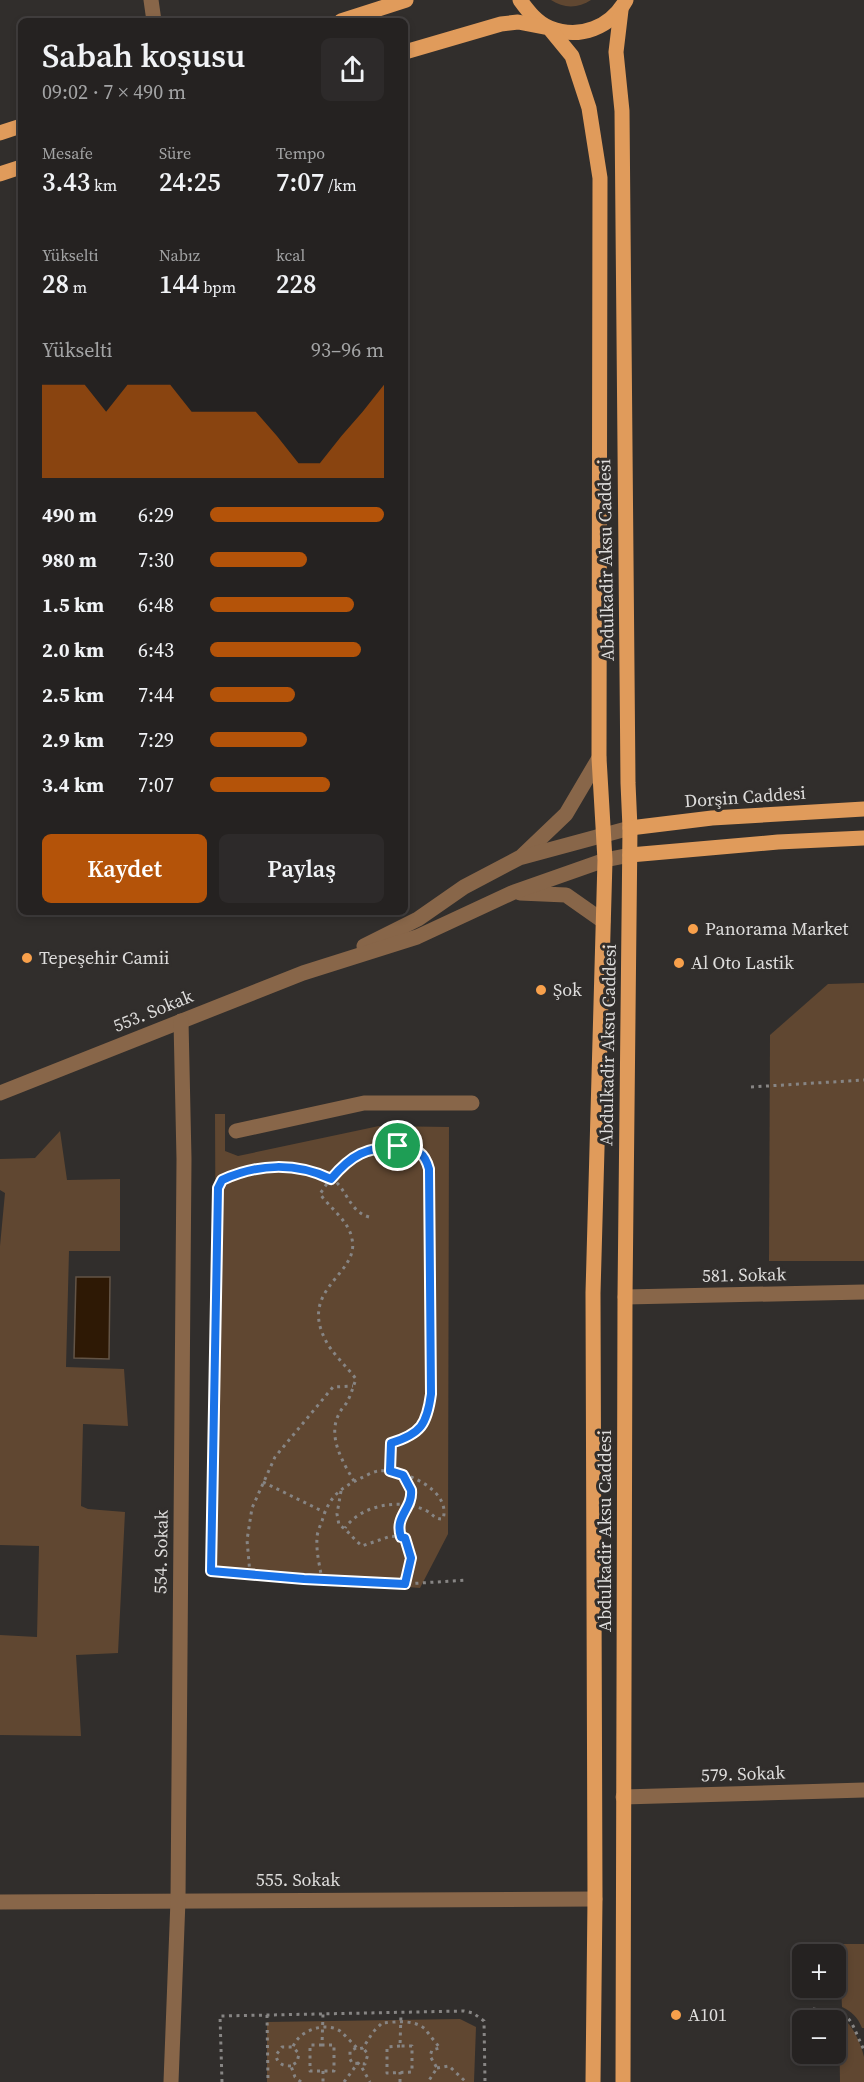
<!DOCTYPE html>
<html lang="tr">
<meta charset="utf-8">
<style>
body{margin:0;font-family:"Source Serif 4",serif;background:#2d2a2a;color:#f1f3f6;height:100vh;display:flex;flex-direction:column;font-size:22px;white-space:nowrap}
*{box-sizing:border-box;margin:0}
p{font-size:20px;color:#a3a4a5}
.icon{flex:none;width:33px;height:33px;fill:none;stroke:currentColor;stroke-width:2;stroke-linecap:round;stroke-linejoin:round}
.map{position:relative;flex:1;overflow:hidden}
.details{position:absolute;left:18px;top:18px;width:390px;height:897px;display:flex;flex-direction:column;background:#252221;border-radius:9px;box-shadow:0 3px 9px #0003,0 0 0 2px #423f3f}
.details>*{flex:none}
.tools{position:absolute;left:792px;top:1944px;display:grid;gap:12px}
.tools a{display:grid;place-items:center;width:54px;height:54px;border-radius:9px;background:#252221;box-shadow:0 3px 9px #0003,0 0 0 2px #423f3f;font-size:30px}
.pin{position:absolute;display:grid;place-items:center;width:51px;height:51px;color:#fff;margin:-26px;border:3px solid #fff;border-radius:50%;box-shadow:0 2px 6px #0007}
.round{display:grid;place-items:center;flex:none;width:63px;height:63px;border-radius:9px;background:#2d2a2a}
.overview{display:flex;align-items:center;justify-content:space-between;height:102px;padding:0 24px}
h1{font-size:33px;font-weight:600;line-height:45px}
.metrics{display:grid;grid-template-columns:repeat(3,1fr);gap:9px;height:102px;padding:6px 24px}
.metrics div{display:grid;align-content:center}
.metrics b{font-size:26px;font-weight:600}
.metrics small{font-size:16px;font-weight:400}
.metrics p{font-size:16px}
.chart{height:168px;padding:12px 24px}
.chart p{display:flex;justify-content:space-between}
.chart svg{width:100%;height:108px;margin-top:6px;fill:#b45309;opacity:.7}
.primary-button{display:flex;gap:12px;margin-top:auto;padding:12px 24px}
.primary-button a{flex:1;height:69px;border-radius:9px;background:#b45309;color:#fff;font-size:24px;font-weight:600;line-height:69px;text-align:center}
.primary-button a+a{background:#2d2a2a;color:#f1f3f6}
ul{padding:0 24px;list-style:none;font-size:20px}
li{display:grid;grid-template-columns:96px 72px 1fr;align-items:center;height:45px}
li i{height:15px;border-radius:8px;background:#b45309}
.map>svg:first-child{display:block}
.green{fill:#604731}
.water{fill:#2e1905;stroke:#635446;stroke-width:1.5}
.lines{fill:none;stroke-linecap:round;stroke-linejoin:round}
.path{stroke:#878584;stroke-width:3;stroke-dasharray:3 4.5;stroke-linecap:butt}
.minor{stroke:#886649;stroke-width:15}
.major{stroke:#e09b5b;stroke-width:15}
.route-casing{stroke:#fff;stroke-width:12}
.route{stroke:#1a73e8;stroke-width:8}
.poi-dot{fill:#f8a04b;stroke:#312e2c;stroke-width:2}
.labels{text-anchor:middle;stroke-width:6;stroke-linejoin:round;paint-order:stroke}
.street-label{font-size:18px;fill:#dedddc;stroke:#312e2c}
.poi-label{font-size:18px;fill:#dedddc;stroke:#312e2c;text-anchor:start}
</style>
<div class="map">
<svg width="864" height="2082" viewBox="0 0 864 2082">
<rect width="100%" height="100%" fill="#312e2c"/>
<!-- green -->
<g class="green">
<path d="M551,0H591C579,8 564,9 551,0Z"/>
<polygon points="864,983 864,1261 769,1261 770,1035 828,984"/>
<polygon points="215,1114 225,1114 225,1151 238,1156 379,1126 449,1127 448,1534 420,1588 217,1572"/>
<polygon points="60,1131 67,1180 120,1179 120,1251 69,1251 66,1367 124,1369 128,1426 83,1424 81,1506 88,1509 125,1512 118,1653 76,1655 81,1736 0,1735 0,1635 37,1637 39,1546 0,1545 0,1246 5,1193 0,1190 0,1159 35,1158"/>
<path d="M839,1944H864V2028H862C857,2016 852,2012 842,2007Z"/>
<path d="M839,2016C852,2022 861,2044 864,2057C864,2065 864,2074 864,2082H840Z"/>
<polygon points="460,2019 476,2027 474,2082 267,2082 267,2022"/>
</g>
<!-- water -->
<polygon class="water" points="76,1277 110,1277 109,1359 74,1358"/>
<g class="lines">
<!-- path -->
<g class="path">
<polyline points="21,478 19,480 21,482"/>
<polyline points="751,1087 864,1080"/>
<path d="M369,1217C352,1212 349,1197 338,1184C333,1178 325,1176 318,1173C285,1162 253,1166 222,1180L218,1187L211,1571L304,1579L405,1584L467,1580"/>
<path d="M354,1481C343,1463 327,1436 339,1414C341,1409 345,1406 347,1402C351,1395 353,1387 356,1379C348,1368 330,1351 325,1339C299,1288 360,1274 352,1239C349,1221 330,1208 320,1194C330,1179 341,1162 358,1154C373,1146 412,1142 424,1156C427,1159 428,1165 429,1169L431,1394C427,1424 421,1434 391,1443L390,1471"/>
<polyline points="263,1482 324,1512"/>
<path d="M341,1491L337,1514L339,1525C347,1529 353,1539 362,1546L391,1536L405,1538L411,1558L406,1583"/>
<path d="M401,1537C392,1508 424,1509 404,1477"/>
<polyline points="250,1574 247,1540 252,1508 275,1457 333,1387 353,1386"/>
<path d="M322,1580C320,1567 316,1552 317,1538C317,1533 320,1526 322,1521C329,1497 339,1489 361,1478C366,1476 372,1472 378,1471C401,1468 452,1489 443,1519C434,1519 434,1515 427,1511C402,1498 362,1504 345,1528"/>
<path d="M813,2009C855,2014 847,2015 864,2050"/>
<polyline points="267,2015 268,2082"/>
<polyline points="322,2045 310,2045 310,2071 334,2071 334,2045 322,2045 323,2014"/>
<polyline points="400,2046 387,2047 387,2073 412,2072 412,2046 400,2046 401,2013"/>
<polyline points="356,2048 350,2051 350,2059 352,2063 365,2064 368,2054 363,2048"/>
<path d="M291,2066C283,2066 277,2064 276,2055L282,2047H293"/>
<polyline points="437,2068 449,2066 466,2082"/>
<polyline points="323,2071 323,2082"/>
<polyline points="222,2082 220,2016 464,2011 473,2013 484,2021 485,2082"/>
<path d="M301,2082L295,2077L291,2066L297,2062L299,2054L293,2047C298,2031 325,2021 340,2031C346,2036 352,2043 358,2049L363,2048L373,2032L382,2023C395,2022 414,2019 425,2029C429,2034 435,2042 440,2048L432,2050L430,2056L437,2068L428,2082"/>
<polyline points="344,2082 358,2063 361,2066 370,2082"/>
<polyline points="400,2082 400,2072"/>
</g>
<!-- minor -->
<g class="minor">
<polyline points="151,0 154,21"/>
<polyline points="522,856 566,814 599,758"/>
<polyline points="520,893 566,895 603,921"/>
<polyline points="364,946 418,919 464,887 519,858 630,828"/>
<polyline points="0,1093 303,973 417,937 514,892 605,860 630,855"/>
<polyline points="236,1131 364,1103 472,1103"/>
<polyline points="625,1297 864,1292"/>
<polyline points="623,1797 864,1790"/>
<polyline points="0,1902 595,1899"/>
<polyline points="171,2082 178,1900 184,1159 181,1021"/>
</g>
<!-- major -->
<g class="major">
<path d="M520,0C528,11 537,23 550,28C580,40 611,27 626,0"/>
<polyline points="621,10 616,52 622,111 628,783 630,828 625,1297 623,2082"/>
<polyline points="341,21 406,0"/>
<polyline points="405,52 501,24 518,22 549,28 572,56 589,108 600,178 599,758 605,860 593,1293 595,1899 593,2082"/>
<polyline points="0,133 21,126"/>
<polyline points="0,174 21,167"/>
<polyline points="630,828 712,818 864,809"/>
<polyline points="630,855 778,842 864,838"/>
</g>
</g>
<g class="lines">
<defs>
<path id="route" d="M398,1146C416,1150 424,1150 429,1169L431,1394C427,1424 421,1434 391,1443L390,1471L403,1475L411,1490C413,1509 394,1516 401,1537L405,1538L411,1558L405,1584L304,1579L211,1571L218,1188L222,1180C257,1164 295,1162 331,1179C352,1154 366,1148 398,1146Z"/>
</defs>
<!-- route casing -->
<use href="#route" class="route-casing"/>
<!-- route -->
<use href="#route" class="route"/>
</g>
<!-- markers -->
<g class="poi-dot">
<circle cx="693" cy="929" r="6"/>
<circle cx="27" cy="958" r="6"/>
<circle cx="679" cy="963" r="6"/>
<circle cx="541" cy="990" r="6"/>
<circle cx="676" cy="2015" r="6"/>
</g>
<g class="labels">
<!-- street labels -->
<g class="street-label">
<text transform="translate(606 560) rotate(-91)" y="6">Abdulkadir Aksu Caddesi</text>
<text transform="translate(745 797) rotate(-4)" y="6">Dorşin Caddesi</text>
<text transform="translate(153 1011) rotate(-22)" y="6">553. Sokak</text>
<text transform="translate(608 1045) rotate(-89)" y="6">Abdulkadir Aksu Caddesi</text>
<text transform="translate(744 1275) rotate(-1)" y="6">581. Sokak</text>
<text transform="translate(605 1531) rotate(-90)" y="6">Abdulkadir Aksu Caddesi</text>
<text transform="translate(161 1552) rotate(-89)" y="6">554. Sokak</text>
<text transform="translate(743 1774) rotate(-2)" y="6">579. Sokak</text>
<text x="298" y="1886">555. Sokak</text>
</g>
<!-- poi labels -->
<g class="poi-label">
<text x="705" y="935">Panorama Market</text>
<text x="39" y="964">Tepeşehir Camii</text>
<text x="691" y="969">Al Oto Lastik</text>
<text x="553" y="996">Şok</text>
<text x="688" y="2021">A101</text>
</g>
</g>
</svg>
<div class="tools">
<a>+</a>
<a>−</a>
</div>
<div class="pin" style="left:398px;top:1146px;background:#1e9e55"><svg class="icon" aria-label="arrive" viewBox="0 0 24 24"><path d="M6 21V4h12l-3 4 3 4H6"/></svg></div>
<section class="details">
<div class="overview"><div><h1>Sabah koşusu</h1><p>09:02 · 7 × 490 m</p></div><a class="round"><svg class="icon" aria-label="share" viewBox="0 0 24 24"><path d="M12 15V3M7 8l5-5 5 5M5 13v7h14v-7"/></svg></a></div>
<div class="metrics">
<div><p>Mesafe</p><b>3.43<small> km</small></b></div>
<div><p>Süre</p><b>24:25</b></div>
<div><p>Tempo</p><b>7:07<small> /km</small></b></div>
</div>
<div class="metrics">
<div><p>Yükselti</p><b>28<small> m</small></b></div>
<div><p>Nabız</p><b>144<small> bpm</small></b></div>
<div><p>kcal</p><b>228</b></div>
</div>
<div class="chart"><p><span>Yükselti</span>93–96 m</p>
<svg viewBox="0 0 160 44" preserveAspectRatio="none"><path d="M0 44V6L10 6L20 6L30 17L40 6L50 6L60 6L70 17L80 17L90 17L100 17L110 27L120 38L130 38L140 27L150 17L160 6V44z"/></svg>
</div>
<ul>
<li><b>490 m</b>6:29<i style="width:100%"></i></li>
<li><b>980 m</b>7:30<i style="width:56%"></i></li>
<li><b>1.5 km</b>6:48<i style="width:83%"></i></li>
<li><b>2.0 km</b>6:43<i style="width:87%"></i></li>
<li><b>2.5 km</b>7:44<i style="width:49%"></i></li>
<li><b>2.9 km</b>7:29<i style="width:56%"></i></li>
<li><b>3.4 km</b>7:07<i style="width:69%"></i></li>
</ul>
<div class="primary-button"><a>Kaydet</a><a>Paylaş</a></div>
</section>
</div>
